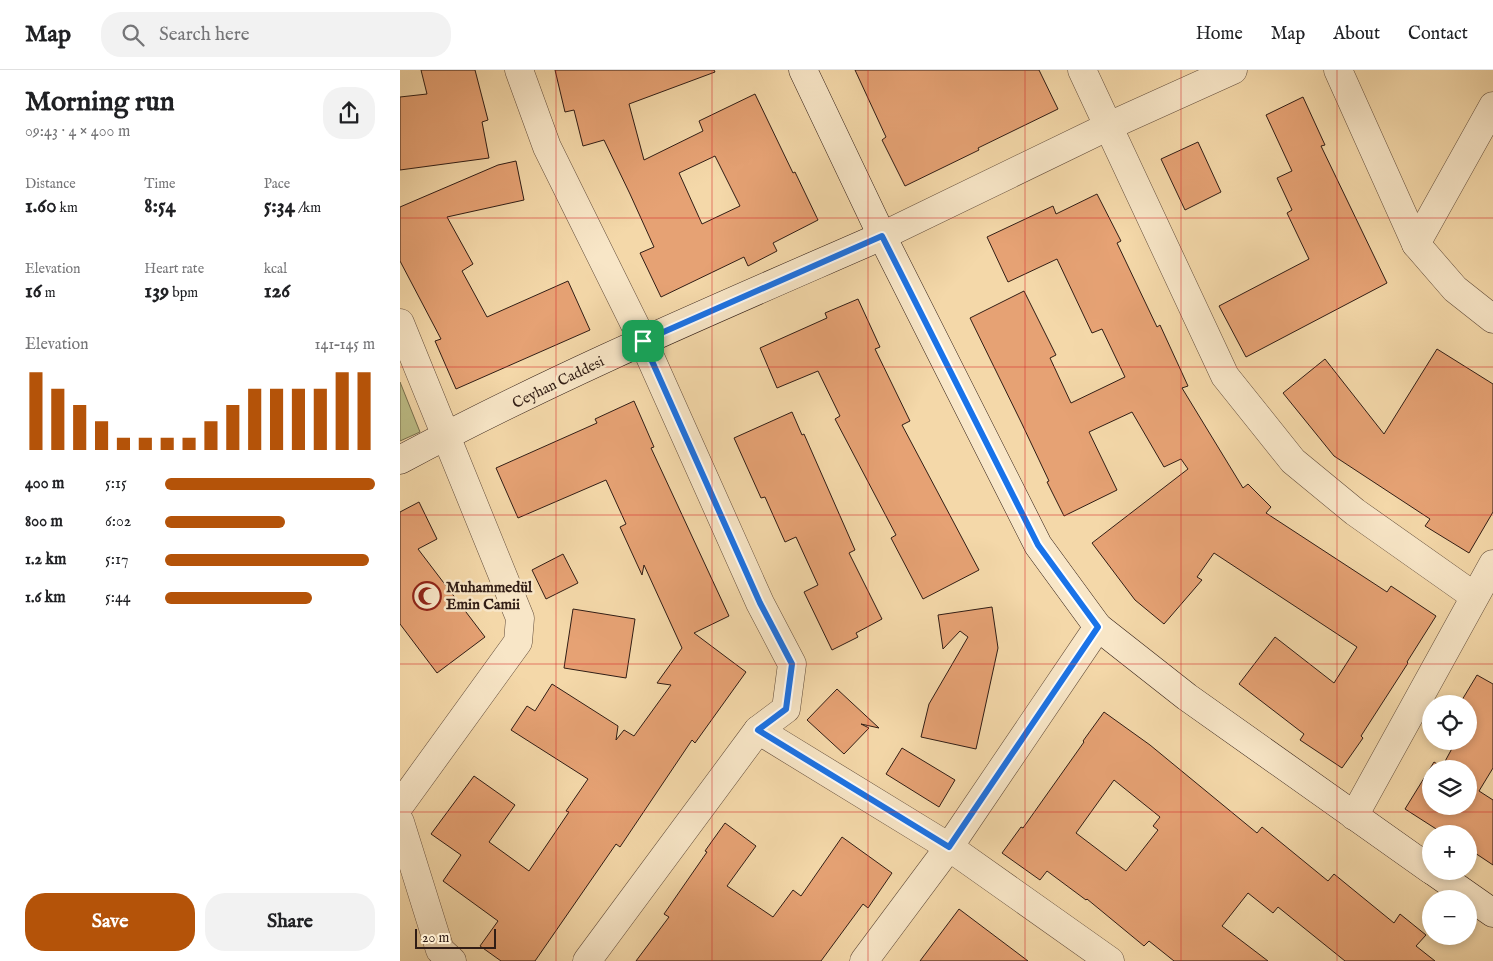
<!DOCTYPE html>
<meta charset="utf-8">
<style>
body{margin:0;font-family:"IM FELL English",serif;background:#f2f2f2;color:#202124;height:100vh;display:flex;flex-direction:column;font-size:19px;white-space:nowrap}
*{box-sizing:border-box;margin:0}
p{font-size:16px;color:#757577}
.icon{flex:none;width:28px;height:28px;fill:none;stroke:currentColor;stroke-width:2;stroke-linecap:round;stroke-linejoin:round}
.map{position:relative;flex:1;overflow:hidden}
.sheet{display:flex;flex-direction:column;background:#fff;width:400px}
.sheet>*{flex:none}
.buttons{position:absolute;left:1022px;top:625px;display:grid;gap:10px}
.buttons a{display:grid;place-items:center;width:55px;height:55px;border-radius:50%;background:#fff;box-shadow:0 2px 8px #0003;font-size:25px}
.scale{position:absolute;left:15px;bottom:12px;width:81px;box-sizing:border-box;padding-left:5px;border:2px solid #311d15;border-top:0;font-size:14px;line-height:18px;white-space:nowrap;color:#311d15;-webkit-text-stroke:4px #f8e6c7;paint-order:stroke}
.pin{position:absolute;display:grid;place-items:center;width:42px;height:42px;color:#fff;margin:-21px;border-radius:10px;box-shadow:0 2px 8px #0006}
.round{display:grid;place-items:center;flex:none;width:52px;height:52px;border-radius:20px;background:#f2f2f2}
.summary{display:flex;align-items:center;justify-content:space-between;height:85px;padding:0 25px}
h1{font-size:28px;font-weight:700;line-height:38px}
.stats{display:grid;grid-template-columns:repeat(3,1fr);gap:8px;height:85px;padding:5px 25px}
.stats div{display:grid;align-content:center}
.stats b{font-size:21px;font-weight:700}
.stats small{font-size:14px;font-weight:400}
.stats p{font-size:14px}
.chart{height:140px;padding:10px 25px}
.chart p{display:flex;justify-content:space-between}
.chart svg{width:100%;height:90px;margin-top:5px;stroke:#b45309;stroke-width:6}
.button{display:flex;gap:10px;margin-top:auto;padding:10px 25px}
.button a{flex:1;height:58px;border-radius:20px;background:#b45309;color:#fff;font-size:20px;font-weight:700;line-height:58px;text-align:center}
.button a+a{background:#f2f2f2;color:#202124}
ul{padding:0 25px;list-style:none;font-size:16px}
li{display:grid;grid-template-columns:80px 60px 1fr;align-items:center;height:38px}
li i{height:12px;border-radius:6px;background:#b45309}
header{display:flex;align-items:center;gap:30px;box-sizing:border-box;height:70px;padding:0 25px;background:#fff;border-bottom:1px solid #e0e0e0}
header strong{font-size:24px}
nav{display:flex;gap:28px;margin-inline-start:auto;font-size:18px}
.search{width:350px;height:45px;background:#f2f2f2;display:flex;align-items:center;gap:12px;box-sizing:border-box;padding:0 18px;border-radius:20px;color:#757577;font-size:19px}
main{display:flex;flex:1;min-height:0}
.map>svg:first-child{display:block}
.green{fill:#bdbe87;stroke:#776e4e}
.building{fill:#e6a274;stroke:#311d15;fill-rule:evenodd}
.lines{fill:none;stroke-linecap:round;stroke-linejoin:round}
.street-casing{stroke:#624c3a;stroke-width:29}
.secondary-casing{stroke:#311d15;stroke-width:29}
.street{stroke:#f8e6c7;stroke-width:28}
.secondary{stroke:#f8e6c7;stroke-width:28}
.route-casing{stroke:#fff;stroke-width:10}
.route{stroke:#1a73e8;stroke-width:6}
.grid{fill:none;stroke:#d62828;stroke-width:1;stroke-opacity:0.55}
.labels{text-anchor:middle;stroke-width:5;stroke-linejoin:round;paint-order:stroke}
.street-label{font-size:15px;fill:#311d15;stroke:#f8e6c7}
.poi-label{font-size:15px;font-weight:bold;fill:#311d15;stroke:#f8e6c7;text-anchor:start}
</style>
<header>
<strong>Map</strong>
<div class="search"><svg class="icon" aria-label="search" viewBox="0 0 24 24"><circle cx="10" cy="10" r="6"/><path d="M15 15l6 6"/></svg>Search here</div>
<nav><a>Home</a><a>Map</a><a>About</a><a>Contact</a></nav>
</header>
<main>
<section class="sheet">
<div class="summary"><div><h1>Morning run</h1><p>09:43 · 4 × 400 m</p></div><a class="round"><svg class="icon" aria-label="share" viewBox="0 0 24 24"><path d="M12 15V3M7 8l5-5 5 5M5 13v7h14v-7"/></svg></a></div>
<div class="stats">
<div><p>Distance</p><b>1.60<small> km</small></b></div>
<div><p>Time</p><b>8:54</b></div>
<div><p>Pace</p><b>5:34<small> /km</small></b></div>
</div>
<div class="stats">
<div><p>Elevation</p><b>16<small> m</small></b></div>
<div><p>Heart rate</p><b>139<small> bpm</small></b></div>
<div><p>kcal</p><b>126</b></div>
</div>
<div class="chart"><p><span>Elevation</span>141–145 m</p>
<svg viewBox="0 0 160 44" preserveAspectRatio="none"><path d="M5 44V6M15 44V14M25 44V22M35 44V30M45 44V38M55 44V38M65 44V38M75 44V38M85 44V30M95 44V22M105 44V14M115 44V14M125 44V14M135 44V14M145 44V6M155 44V6"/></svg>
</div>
<ul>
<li><b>400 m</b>5:15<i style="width:100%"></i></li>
<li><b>800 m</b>6:02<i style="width:57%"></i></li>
<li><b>1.2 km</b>5:17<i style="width:97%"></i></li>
<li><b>1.6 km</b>5:44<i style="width:70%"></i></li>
</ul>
<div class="button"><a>Save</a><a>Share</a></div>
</section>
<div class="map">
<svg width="1093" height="891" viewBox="0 0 1093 891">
<rect width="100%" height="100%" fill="#f4d8a9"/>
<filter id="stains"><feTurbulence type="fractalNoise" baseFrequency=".004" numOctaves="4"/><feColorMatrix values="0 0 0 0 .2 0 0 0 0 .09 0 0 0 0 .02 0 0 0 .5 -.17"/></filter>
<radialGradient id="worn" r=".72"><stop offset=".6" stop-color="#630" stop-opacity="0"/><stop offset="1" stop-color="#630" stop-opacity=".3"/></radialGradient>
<!-- green -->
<polygon class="green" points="0,312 20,362 0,371"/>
<!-- building -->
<g class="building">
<polygon points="21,0 75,0 88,50 82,52 89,88 0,100 0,27 27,24"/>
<path d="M155,0H314L315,2L229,34L244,90L303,61L299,51L355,24L393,103L395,102L418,150L373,173L377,181L348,196L344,187L261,227L240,183L254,177L230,124L204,70L183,76L174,40L165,42ZM315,86L340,136L302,154L279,103Z"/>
<polygon points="455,0 639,0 658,39 578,78 579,80 505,116 482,70 486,67"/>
<polygon points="903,27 925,75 921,76 987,213 846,287 819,236 909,189 887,143 892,140 877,108 892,101 866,45"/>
<polygon points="798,72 821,122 785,140 761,89"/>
<polygon points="116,91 124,130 47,147 73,194 62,201 87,247 168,211 190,260 56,319 35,271 41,269 0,191 0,137 98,95"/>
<polygon points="697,124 721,171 717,173 757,257 760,255 788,316 782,318 843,418 848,414 871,437 866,443 987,522 991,516 1036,546 1007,592 1008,593 961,666 963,668 942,698 900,670 904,664 839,614 875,567 934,613 957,577 814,483 797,507 802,510 764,554 735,530 692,473 788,399 781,389 764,397 732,342 689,362 717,420 664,446 647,412 649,411 622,354 570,248 624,221 656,285 650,288 671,333 725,307 702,259 692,263 657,189 608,212 587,167 653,136 656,144"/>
<polygon points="458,229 480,277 475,279 510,351 502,355 579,500 523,529 491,468 496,465 435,349 440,346 418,301 377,318 360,278 427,248 425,243"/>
<polygon points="1037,279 1093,314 1093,442 1069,483 1025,456 1030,449 934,386 883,323 925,289 984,364"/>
<polygon points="234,331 254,377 251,378 329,546 294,563 346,602 295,673 292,670 220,777 216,774 135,891 101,891 80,876 98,851 43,811 61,785 31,764 74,706 115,735 89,772 129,801 169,742 166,741 188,709 111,660 127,636 135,641 152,614 218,656 216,670 224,660 234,666 271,615 257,613 282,578 244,495 242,505 220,457 226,454 206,410 118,448 96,398 197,353 195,349"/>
<polygon points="392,342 402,365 404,364 455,480 449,483 482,549 456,563 458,567 432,580 404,522 418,515 396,467 385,472 365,427 361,428 334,368"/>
<polygon points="19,432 37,469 18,479 85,567 37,603 0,554 0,442"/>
<polygon points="163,484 178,513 146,529 132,500"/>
<polygon points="592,537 598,578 576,679 521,667 529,634 568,567 560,561 543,579 538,545"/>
<polygon points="173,539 235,549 226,608 164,598"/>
<path d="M1077,605L1093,614V698L1079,721L1093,730V795L1069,779V764H1044L1005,739L1034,692L1042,697L1056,671H1069V634L1062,630ZM1031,699H1069V736H1031Z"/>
<polygon points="437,619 479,658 461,654 469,658 444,684 407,650"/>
<path d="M704,642L750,675L857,763L862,757L928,811L934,804L994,853L1000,844L1026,865L1016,876L1035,891H945L878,837L873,843L848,823L822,856L868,891H774L749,871L744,876L687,829L686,830L647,801L640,810L602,783L621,757L623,758L684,672L683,671ZM714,710L760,747L753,756L758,760L726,801L676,763Z"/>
<polygon points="502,678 555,710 539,737 486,704"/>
<polygon points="325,753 356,776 327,816 373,847 393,820 401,826 442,767 492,803 468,838 463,834 421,891 236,891 269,847 264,844 307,782 305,781"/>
<polygon points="559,839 628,891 520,891"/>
</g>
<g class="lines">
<defs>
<g id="street">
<polyline points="119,0 147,77 243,271 360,533 392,594 386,639 358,660 187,891"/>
<polyline points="682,0 825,306 893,391 955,442 1074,526"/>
<polyline points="938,0 1016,174 1055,219 1093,249"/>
<polyline points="482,166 709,56 833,0"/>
<polyline points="1016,174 1093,36"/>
<polyline points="0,253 120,548 118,572 0,735"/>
<polyline points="358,660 549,777 710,891"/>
<polyline points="954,746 1093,494"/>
<polyline points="0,752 40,880 52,891"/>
<polyline points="464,891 549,777 698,557"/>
</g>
<g id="secondary">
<polyline points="403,0 482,166 638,475 698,557 787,627 1031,800"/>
<path d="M0,390C156,306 320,237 482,166"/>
<polyline points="1033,801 1093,843"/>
</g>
</defs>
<!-- street casing -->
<use href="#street" class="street-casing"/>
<!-- secondary casing -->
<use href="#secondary" class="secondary-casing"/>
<!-- street -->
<use href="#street" class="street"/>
<!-- secondary -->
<use href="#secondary" class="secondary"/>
</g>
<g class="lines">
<defs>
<polygon id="route" points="482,166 638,475 698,557 549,777 358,660 386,639 392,594 360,533 243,271"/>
</defs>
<!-- route casing -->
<use href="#route" class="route-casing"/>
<!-- route -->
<use href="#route" class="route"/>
</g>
<!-- grid -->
<path class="grid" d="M156,0V891M312,0V891M468,0V891M625,0V891M781,0V891M937,0V891M0,148H1093M0,297H1093M0,445H1093M0,594H1093M0,742H1093"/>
<!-- icons -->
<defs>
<symbol id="mosque-ring" viewBox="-11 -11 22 22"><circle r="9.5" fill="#f8e6c7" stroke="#8f2418" stroke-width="1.5"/><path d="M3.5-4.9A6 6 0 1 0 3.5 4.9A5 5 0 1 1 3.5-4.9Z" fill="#8f2418"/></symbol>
</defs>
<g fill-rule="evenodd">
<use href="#mosque-ring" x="11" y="510" width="32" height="32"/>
</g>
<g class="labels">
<!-- street labels -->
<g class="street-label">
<text transform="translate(158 312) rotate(-26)" y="5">Ceyhan Caddesi</text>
</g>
<!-- poi labels -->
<g class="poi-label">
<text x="46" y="522">Muhammedül<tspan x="46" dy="17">Emin Camii</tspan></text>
</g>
</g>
<rect width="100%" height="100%" filter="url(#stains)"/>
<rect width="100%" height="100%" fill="url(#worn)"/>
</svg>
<div class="buttons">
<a><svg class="icon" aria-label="locate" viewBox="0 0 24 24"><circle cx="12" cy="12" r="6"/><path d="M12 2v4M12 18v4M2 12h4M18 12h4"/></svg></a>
<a><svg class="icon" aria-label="layers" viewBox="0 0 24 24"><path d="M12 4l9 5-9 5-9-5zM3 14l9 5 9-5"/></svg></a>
<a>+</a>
<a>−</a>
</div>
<div class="scale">20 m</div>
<div class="pin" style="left:243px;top:271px;background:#1e9e55"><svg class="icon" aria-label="arrive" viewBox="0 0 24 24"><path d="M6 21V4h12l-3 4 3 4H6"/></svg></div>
</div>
</main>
